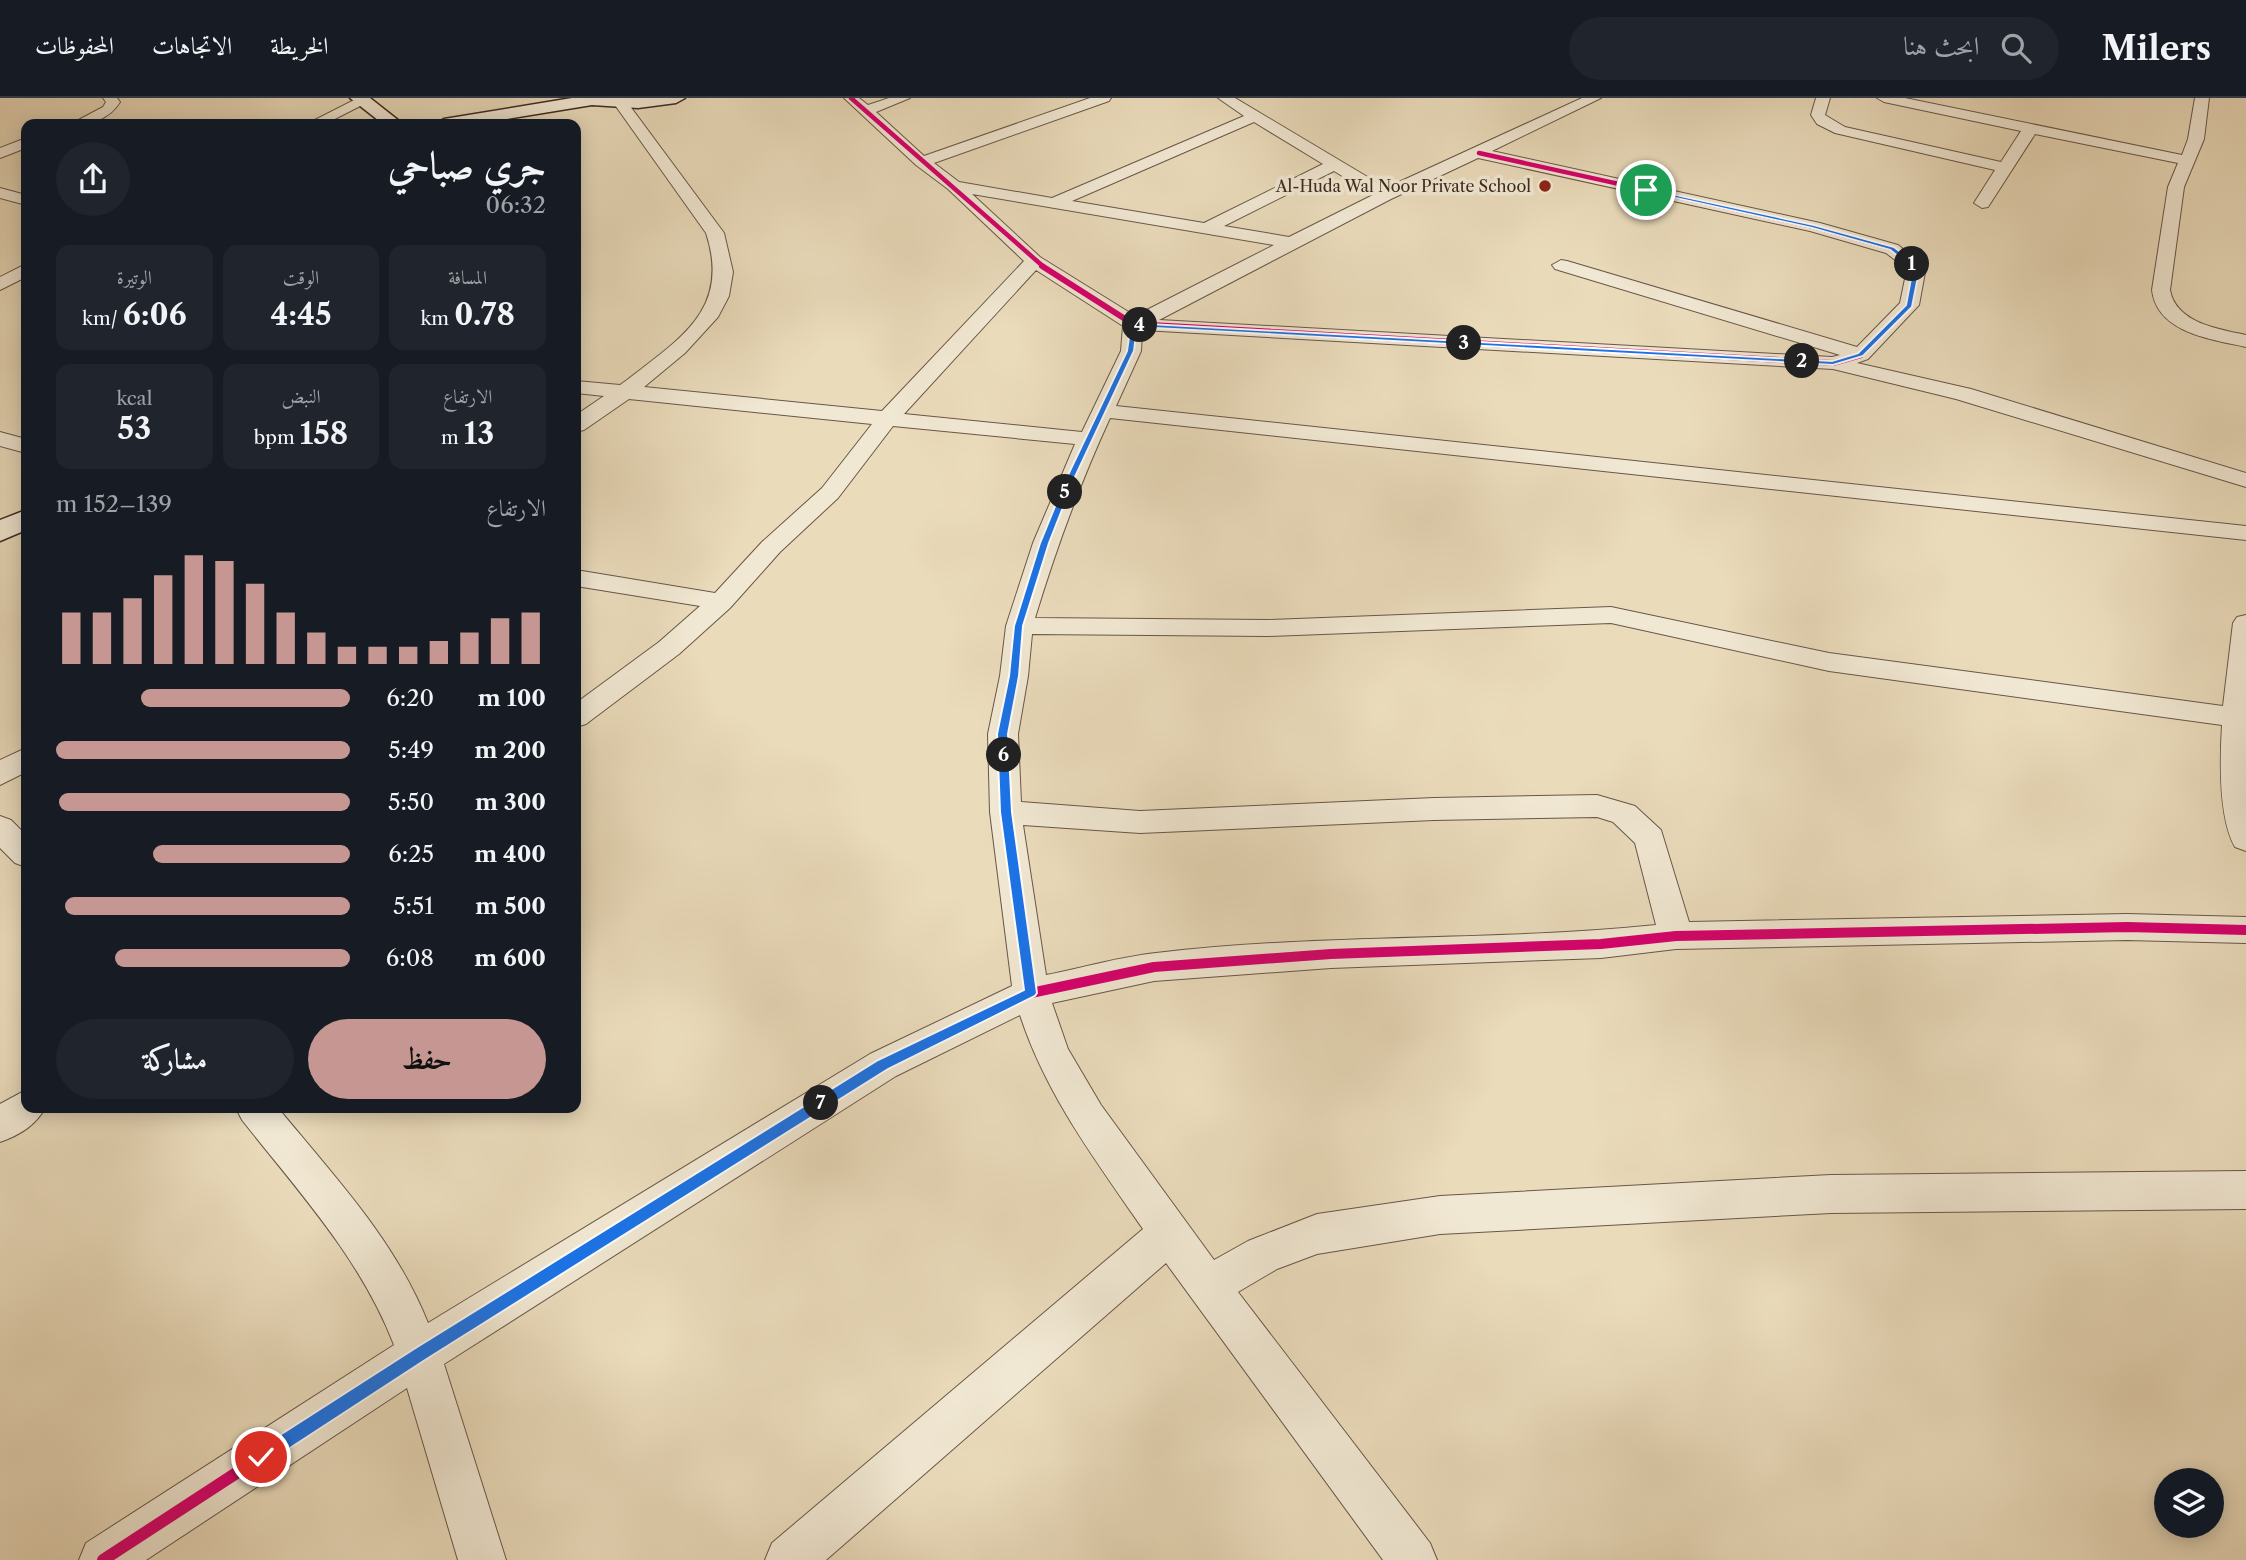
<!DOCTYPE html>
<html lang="ar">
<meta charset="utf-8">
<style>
body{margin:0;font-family:"Libre Caslon Text",Amiri,serif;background:#20242c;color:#f1f3f6;direction:rtl;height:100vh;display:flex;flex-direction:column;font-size:26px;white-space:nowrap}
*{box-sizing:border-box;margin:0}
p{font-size:23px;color:#9ea1a6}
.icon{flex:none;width:38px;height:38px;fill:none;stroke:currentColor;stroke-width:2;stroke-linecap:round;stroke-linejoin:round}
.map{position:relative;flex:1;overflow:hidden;direction:ltr}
.side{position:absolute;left:21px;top:21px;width:560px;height:994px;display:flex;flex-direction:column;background:#171b24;border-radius:14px;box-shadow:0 4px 18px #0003;direction:rtl}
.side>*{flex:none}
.controls{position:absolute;left:2154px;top:1370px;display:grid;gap:14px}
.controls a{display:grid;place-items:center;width:70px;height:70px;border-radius:50%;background:#171b24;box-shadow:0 4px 18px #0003;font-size:35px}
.pin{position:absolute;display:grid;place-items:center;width:60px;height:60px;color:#fff;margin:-30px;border:4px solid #fff;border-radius:50%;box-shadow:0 2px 7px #0007}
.km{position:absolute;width:35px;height:35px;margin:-18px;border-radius:50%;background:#222;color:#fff;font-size:19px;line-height:35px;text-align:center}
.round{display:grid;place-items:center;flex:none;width:74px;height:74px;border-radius:37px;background:#20242c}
.overview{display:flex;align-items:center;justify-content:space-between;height:119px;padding:0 35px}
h1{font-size:38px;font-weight:700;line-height:52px}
.metrics{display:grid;grid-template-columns:repeat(3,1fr);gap:10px;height:119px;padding:7px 35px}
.metrics div{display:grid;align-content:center;border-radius:14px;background:#20242c;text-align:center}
.metrics b{font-size:30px;font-weight:700}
.metrics small{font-size:19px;font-weight:400}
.metrics p{font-size:19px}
.chart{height:196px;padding:14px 35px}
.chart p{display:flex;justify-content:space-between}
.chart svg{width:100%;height:126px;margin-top:7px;stroke:#c59692;stroke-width:6}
.primary-button{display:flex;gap:14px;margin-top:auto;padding:14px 35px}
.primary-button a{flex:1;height:80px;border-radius:42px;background:#c59692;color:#111;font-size:28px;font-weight:700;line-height:80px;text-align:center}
.primary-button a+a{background:#20242c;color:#f1f3f6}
ul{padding:0 35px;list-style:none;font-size:23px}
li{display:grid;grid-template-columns:112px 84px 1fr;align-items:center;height:52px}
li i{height:18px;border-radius:9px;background:#c59692}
header{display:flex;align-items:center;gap:42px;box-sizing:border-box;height:98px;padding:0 35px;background:#171b24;border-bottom:2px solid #363941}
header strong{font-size:33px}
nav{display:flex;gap:38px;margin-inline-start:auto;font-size:24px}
.search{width:490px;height:63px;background:#20242c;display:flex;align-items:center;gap:18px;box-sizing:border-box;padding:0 24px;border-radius:38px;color:#9ea1a6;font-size:26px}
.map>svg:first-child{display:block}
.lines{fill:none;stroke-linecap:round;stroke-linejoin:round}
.street-casing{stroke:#685748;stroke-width:2}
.secondary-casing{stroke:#3c2b21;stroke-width:3}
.street{fill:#f1e8d3;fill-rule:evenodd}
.secondary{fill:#f1e8d3;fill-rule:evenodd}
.cycleway-far3-casing{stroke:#f1e8d3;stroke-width:7}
.cycleway-far2-casing{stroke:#f1e8d3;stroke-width:9}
.cycleway-far1-casing{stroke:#f1e8d3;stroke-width:14}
.cycleway-casing{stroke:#f1e8d3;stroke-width:17}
.cycleway-far3{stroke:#d6006c;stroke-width:4.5}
.cycleway-far2{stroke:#d6006c;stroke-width:6}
.cycleway-far1{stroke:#d6006c;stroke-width:10}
.cycleway{stroke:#d6006c;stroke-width:12}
.route{fill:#1a73e8;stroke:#fff;stroke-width:2}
.poi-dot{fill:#8f2418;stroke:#f1e8d3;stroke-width:2.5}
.labels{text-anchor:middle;stroke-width:7;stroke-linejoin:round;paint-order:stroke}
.far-poi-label{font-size:16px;fill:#3c2b21;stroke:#f1e8d3;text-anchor:end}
</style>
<header>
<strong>Milers</strong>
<div class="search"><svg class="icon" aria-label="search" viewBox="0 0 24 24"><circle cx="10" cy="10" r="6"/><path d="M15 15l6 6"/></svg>ابحث هنا</div>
<nav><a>الخريطة</a><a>الاتجاهات</a><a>المحفوظات</a></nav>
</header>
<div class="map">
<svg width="2246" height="1462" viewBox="0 0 2246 1462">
<rect width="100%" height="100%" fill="#eadbbb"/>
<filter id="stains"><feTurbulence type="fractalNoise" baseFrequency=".00286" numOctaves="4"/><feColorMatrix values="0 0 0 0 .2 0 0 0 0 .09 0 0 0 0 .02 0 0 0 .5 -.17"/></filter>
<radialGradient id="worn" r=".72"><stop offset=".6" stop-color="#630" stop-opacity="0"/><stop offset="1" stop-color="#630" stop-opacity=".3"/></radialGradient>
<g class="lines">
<defs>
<g id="street">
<path d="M103,0H117L120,4C109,22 91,26 71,26L103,9L106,4Z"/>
<polygon points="358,0 368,0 370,3 325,26 307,26"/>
<path d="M610,0H624L724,135L733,174L729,198L718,219L685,255L644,289L882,313L1024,163L948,91L916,67L844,0H859L868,7L889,0H910L876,14L924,58L1090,0H1111L1109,3L934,65L959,84L1052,100L1244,18L1218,0H1235L1386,90L1582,0H1601L1492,53L1820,125L1898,147L1926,169L1919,207L1868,261L1857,265L1971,291L2246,375V389L1956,301L1833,271L1142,232L1141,253L1116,308L2246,428V442L1110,320C1080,385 1056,451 1035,520L1268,522L1611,509L1829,555L2223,608L2233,525L2237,519L2246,517V753L2235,749C2218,719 2220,661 2222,627L1829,573L1611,525L1268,538L1032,536L1028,578L1018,636L1021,704L1140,713L1434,700L1597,697L1635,708L1661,732L1689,824L2127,816L2246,819V845L2127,842L1676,851L1601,860L1331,870L1154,883L1052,905L1068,951L1101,1007L1214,1162L1248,1143L1317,1116L1440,1098L1831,1077L2246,1073V1111L1831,1115L1440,1136L1317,1156L1277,1171L1238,1194L1430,1445L1437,1462H1383L1166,1165L826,1462H765L772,1445L1143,1131C1096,1063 1046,997 1020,917L896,978L444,1266L506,1462H458L407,1290L146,1462H79L86,1445L394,1247C361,1161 298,1093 242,1022L236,1010H278C334,1078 395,1142 428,1225L870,956L1012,888L990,714L988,636L1000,578L1006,528L1033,445L1075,346L893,328L838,400L780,454L730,510L679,556L586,626L576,629V605L659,544L700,508L576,488V472L715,495L762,444L822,390L872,326L629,301L584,332L576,334V317L604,298L576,295V283L620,287L627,282C681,240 731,211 706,135ZM1254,24L1323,66L1204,125L1072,103ZM1478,60L1810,133L1886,155L1907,171L1900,205L1857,249L1567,163L1561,162L1552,167L1555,171L1840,257L1832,259L1159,222L1391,101ZM1334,73L1373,97L1289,139L1224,128ZM972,96L1274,147L1135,218L1040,159ZM1036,172L1123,228L1121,253L1082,334L904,316ZM1597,719L1613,724L1635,745L1656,827C1490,844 1322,835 1156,855C1119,859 1082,870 1046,877L1023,727L1140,735L1434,722Z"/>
<path d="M1816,0H1830L1825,17L1845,29L2001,64L2021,33L1884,4L1877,0H1905L2182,57L2188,41L2195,0H2209L2204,41L2184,89L2170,192C2176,225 2218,231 2246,237V249C2211,241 2157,235 2152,192L2168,89L2178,65L2035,36L1988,109L1982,110L1974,105L1995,72L1835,35L1817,26L1811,17Z"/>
<polygon points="26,40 26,50 0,60 0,50"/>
<polygon points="0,90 26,97 26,107 0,100"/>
<polygon points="26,166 26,179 0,192 0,179"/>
<polygon points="0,334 26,341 26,355 0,348"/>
<polygon points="26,650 26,674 0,687 0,662"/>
<polygon points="0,718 11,722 26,737 26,769 15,765 0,750"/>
<path d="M26,992V1010H45C36,1027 18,1038 0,1044V1006Z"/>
</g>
<g id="secondary">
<polygon points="350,0 370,0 403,26 383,26"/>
<polygon points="572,0 685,0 676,5 638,10 592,7 476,26 435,26 444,21"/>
<polygon points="26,412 26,432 0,443 0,422"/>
</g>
</defs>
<!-- street casing -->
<use href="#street" class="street-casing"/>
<!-- secondary casing -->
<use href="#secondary" class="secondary-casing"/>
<!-- street -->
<use href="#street" class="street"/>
<!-- secondary -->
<use href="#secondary" class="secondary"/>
<defs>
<g id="cycleway-far3">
<polyline points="851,0 1045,170"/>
<polyline points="1479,55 1814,129 1892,151 1917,170"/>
</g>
<polyline id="cycleway-far2" points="1042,168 1133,226 1833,265 1861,257 1909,207 1916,168"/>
<polyline id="cycleway-far1" points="809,1013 883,967 1031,895 1154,869 1331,856 1601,846 1676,838 2127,829 2246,832"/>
<polyline id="cycleway" points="103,1462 419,1256 811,1012"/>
</defs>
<!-- cycleway-far3 casing -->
<use href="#cycleway-far3" class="cycleway-far3-casing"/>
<!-- cycleway-far2 casing -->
<use href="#cycleway-far2" class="cycleway-far2-casing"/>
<!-- cycleway-far1 casing -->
<use href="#cycleway-far1" class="cycleway-far1-casing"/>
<!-- cycleway casing -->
<use href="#cycleway" class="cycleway-casing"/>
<!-- cycleway-far3 -->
<use href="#cycleway-far3" class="cycleway-far3"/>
<!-- cycleway-far2 -->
<use href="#cycleway-far2" class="cycleway-far2"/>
<!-- cycleway-far1 -->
<use href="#cycleway-far1" class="cycleway-far1"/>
<!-- cycleway -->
<use href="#cycleway" class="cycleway"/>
</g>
<!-- route -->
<polygon class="route" points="1644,90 1814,127 1894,149 1920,169 1912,209 1863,258 1833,267 1137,229 1134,253 1075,379 1049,445 1023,528 1019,578 1008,636 1012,714 1037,895 1035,898 888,971 425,1262 267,1365 261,1368 255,1365 253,1359 255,1353 414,1251 878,962 1024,892 1000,714 997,636 1009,578 1014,528 1040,445 1067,379 1127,253 1131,225 1832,263 1858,255 1906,207 1913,170 1890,152 1812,130 1644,93"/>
<!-- markers -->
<circle class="poi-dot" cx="1545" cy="88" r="7"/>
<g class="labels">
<!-- far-poi labels -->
<g class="far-poi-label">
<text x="1531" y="94">Al-Huda Wal Noor Private School</text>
</g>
</g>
<rect width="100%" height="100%" filter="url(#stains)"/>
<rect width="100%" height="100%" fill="url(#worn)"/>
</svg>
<div class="controls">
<a><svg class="icon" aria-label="layers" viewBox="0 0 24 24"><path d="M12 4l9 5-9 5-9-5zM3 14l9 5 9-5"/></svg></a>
</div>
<div class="pin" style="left:1646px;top:92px;background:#1e9e55"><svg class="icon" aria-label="arrive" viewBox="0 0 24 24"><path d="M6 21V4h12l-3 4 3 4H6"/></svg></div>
<div class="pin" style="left:261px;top:1359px;background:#d93025"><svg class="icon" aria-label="check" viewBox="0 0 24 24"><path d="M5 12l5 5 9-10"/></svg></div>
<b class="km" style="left:1912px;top:166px">1</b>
<b class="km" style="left:1802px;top:263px">2</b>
<b class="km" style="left:1464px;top:245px">3</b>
<b class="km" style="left:1140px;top:227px">4</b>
<b class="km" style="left:1065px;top:394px">5</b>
<b class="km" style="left:1004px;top:657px">6</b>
<b class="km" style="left:821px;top:1005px">7</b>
<section class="side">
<div class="overview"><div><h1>جري صباحي</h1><p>06:32</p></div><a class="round"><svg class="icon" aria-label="share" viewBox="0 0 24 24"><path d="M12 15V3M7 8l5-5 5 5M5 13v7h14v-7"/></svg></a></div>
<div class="metrics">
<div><p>المسافة</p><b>0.78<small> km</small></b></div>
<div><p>الوقت</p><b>4:45</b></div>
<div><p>الوتيرة</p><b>6:06<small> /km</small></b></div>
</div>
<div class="metrics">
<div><p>الارتفاع</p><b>13<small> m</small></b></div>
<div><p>النبض</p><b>158<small> bpm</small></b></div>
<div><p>kcal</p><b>53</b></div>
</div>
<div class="chart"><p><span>الارتفاع</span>139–152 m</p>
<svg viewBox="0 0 160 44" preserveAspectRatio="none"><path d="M5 44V26M15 44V26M25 44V21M35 44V13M45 44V6M55 44V8M65 44V16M75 44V26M85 44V33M95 44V38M105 44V38M115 44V38M125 44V36M135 44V33M145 44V28M155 44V26"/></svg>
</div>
<ul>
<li><b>100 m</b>6:20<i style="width:71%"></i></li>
<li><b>200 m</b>5:49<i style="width:100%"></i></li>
<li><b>300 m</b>5:50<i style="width:99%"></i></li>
<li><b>400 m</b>6:25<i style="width:67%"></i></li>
<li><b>500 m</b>5:51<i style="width:97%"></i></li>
<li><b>600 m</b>6:08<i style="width:80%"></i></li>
</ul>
<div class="primary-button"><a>حفظ</a><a>مشاركة</a></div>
</section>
</div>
